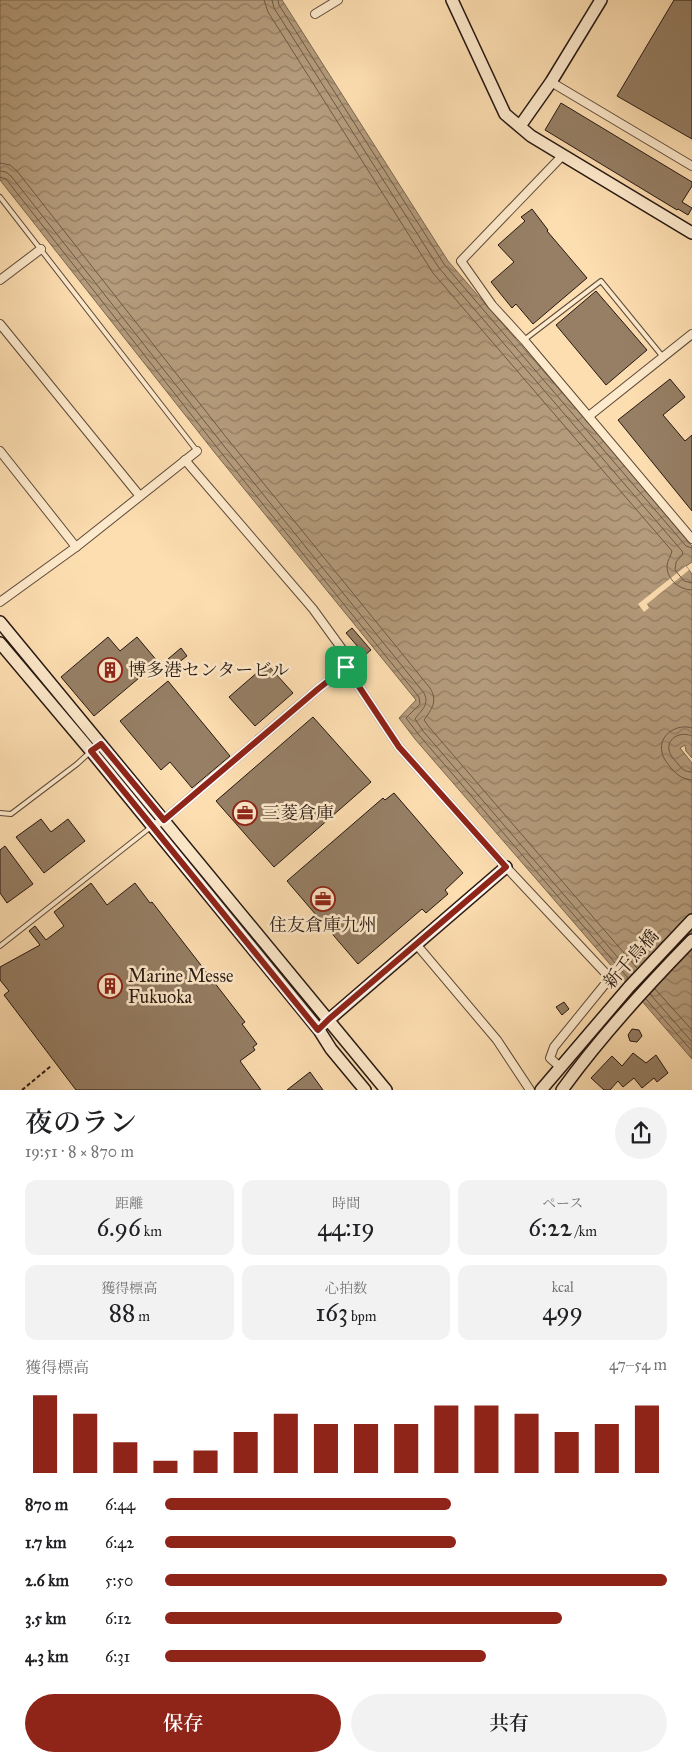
<!DOCTYPE html>
<html lang="ja">
<meta charset="utf-8">
<style>
body{margin:0;font-family:"IM FELL Great Primer","Noto Serif JP",serif;background:#f2f2f2;color:#202124;height:100vh;display:flex;flex-direction:column;font-size:19px;white-space:nowrap}
*{box-sizing:border-box;margin:0}
p{font-size:16px;color:#757577}
.icon{flex:none;width:28px;height:28px;fill:none;stroke:currentColor;stroke-width:2;stroke-linecap:round;stroke-linejoin:round}
.map{position:relative;height:1090px;overflow:hidden}
.sheet{display:flex;flex-direction:column;background:#fff;flex:1}
.sheet>*{flex:none}
.pin{position:absolute;display:grid;place-items:center;width:42px;height:42px;color:#fff;margin:-21px;border-radius:10px;box-shadow:0 2px 8px #0006}
.round{display:grid;place-items:center;flex:none;width:52px;height:52px;border-radius:26px;background:#f2f2f2}
.head{display:flex;align-items:center;justify-content:space-between;height:85px;padding:0 25px}
h1{font-size:28px;font-weight:600;line-height:38px}
.stats{display:grid;grid-template-columns:repeat(3,1fr);gap:8px;height:85px;padding:5px 25px}
.stats div{display:grid;align-content:center;border-radius:12px;background:#f2f2f2;text-align:center}
.stats b{font-size:25px;font-weight:600}
.stats small{font-size:14px;font-weight:400}
.stats p{font-size:14px}
.chart{height:140px;padding:10px 25px}
.chart p{display:flex;justify-content:space-between}
.chart svg{width:100%;height:90px;margin-top:5px;stroke:#8f2418;stroke-width:6}
.action{display:flex;gap:10px;margin-top:auto;padding:10px 25px}
.action a{flex:1;height:58px;border-radius:30px;background:#8f2418;color:#fff;font-size:20px;font-weight:600;line-height:58px;text-align:center}
.action a+a{background:#f2f2f2;color:#202124}
ul{padding:0 25px;list-style:none;font-size:16px}
li{display:grid;grid-template-columns:80px 60px 1fr;align-items:center;height:38px}
li i{height:12px;border-radius:6px;background:#8f2418}
.map>svg:first-child{display:block}
.water{fill:url(#water-waves);stroke:#7b6751}
.pier{fill:#fddeb1}
.lines{fill:none;stroke-linecap:round;stroke-linejoin:round}
.shore{stroke:#6d5a46;stroke-width:1}
.building{fill:#967f65;stroke:#261812}
.lane-casing{stroke:#5c4a3a;stroke-width:6}
.street-casing{stroke:#5c4a3a;stroke-width:10}
.secondary-casing{stroke:#261812;stroke-width:14}
.path{stroke:#261812;stroke-width:2;stroke-dasharray:4 2.5;stroke-linecap:butt}
.lane{stroke:#feeacc;stroke-width:4}
.street{stroke:#feeacc;stroke-width:8}
.secondary{stroke:#feeacc;stroke-width:11}
.route-casing{stroke:#fff;stroke-width:10}
.route{stroke:#8f2418;stroke-width:6}
.labels{text-anchor:middle;stroke-width:5;stroke-linejoin:round;paint-order:stroke}
.poi-label{font-size:18px;fill:#261812;stroke:#feeacc;text-anchor:start}
.street-label{font-size:18px;fill:#261812;stroke:#feeacc}
</style>
<div class="map">
<svg width="692" height="1090" viewBox="0 0 692 1090">
<defs>
<pattern id="water-waves" width="16" height="10" patternUnits="userSpaceOnUse" patternTransform="scale(1.25)"><rect width="16" height="10" fill="#b49b7b"/><path d="M0 5q4-4 8 0t8 0" fill="none" stroke="#927d63"/></pattern>
</defs>
<rect width="100%" height="100%" fill="#fddeb1"/>
<filter id="stains"><feTurbulence type="fractalNoise" baseFrequency=".004" numOctaves="4"/><feColorMatrix values="0 0 0 0 .2 0 0 0 0 .09 0 0 0 0 .02 0 0 0 .5 -.17"/></filter>
<radialGradient id="worn" r=".72"><stop offset=".6" stop-color="#630" stop-opacity="0"/><stop offset="1" stop-color="#630" stop-opacity=".3"/></radialGradient>
<!-- water -->
<polygon class="water" points="0,0 282,0 448,261 604,441 692,546 692,562 686,566 692,574 692,758 686,751 685,745 680,748 692,763 692,1059 415,739 399,718 416,700 215,453 0,180"/>
<!-- pier -->
<polygon class="pier" points="686,566 689,570 647,604 649,608 644,612 638,604"/>
<g class="lines">
<!-- shore -->
<g class="shore">
<path d="M264,0L268,12L433,273L672,551C671,556 667,561 667,566C667,580 680,590 692,590"/>
<polyline points="272,0 274,8 439,268 682,551 683,554 676,562 675,570 684,581 692,583"/>
<polyline points="278,0 279,5 444,264 686,546 692,548"/>
<path d="M0,163L10,165L17,171L230,442L430,688C438,701 432,709 424,720L429,727L637,968"/>
<path d="M0,171L6,172L11,176L224,446L424,693C430,705 421,710 415,719L423,731L632,974"/>
<polyline points="0,177 6,179 219,450 419,697 420,704 406,718 419,735 628,978"/>
<path d="M692,728C677,723 658,735 662,752C663,759 668,764 672,769C678,776 683,779 692,780"/>
<path d="M692,736C682,731 667,737 669,750C670,756 675,760 678,764C682,769 685,772 692,772"/>
<polyline points="655,989 692,1030"/>
<polyline points="650,994 692,1042"/>
<polyline points="646,999 692,1051"/>
</g>
</g>
<!-- building -->
<g class="building">
<polygon points="674,0 692,0 692,139 617,96"/>
<polygon points="561,103 692,182 692,186 682,202 692,208 688,215 678,209 677,210 545,130"/>
<polygon points="532,209 548,230 547,231 587,278 533,324 516,304 512,308 491,282 514,262 498,245 525,221 521,217"/>
<polygon points="596,291 647,350 606,385 556,325"/>
<polygon points="670,379 685,397 663,415 685,441 692,435 692,511 618,420"/>
<polygon points="352,628 371,650 365,655 346,633"/>
<polygon points="108,637 120,651 137,637 158,662 94,716 61,677"/>
<polygon points="181,648 187,656 174,666 168,659"/>
<polygon points="267,664 293,693 255,726 229,697"/>
<polygon points="168,681 230,756 192,788 170,762 161,770 120,721"/>
<polygon points="313,717 371,782 274,867 216,801"/>
<polygon points="394,793 463,873 445,890 448,894 426,913 422,909 358,964 287,881 383,798 385,800"/>
<polygon points="41,819 51,832 68,819 85,841 44,873 16,837"/>
<polygon points="5,846 33,884 7,903 0,893 0,850"/>
<polygon points="91,883 107,905 135,883 150,903 152,902 245,1022 242,1024 257,1044 253,1047 255,1050 240,1061 261,1090 76,1090 4,995 9,991 0,980 0,967 40,945 29,931 35,926 46,940 64,926 54,912"/>
<polygon points="564,1002 569,1009 562,1015 556,1007"/>
<polygon points="632,1029 639,1030 642,1036 637,1042 630,1041 628,1035"/>
<polygon points="633,1053 646,1063 656,1055 668,1073 657,1082 654,1078 642,1088 634,1078 623,1087 618,1081 610,1090 604,1090 591,1078 612,1056 622,1066"/>
<polygon points="310,1072 323,1090 287,1090"/>
</g>
<g class="lines">
<defs>
<g id="lane">
<polyline points="0,197 197,451"/>
<polyline points="524,340 601,281 663,357"/>
<polyline points="0,813 11,814 77,764 89,753"/>
<polyline points="0,946 151,827"/>
</g>
<g id="street">
<polyline points="315,14 338,0"/>
<polyline points="551,82 692,166"/>
<polyline points="563,155 461,261 492,305 524,340 692,539"/>
<polyline points="0,280 41,249"/>
<polyline points="0,324 139,495"/>
<polyline points="589,416 692,334"/>
<polyline points="0,451 76,547"/>
<polyline points="185,460 313,609 342,649 346,667 399,747 506,867 610,978 554,1047 550,1058 560,1067"/>
<polyline points="0,602 76,547 197,451"/>
<polyline points="151,827 164,820 178,808 318,689 346,667"/>
<polyline points="416,944 497,1040 530,1090"/>
</g>
<g id="secondary">
<polyline points="452,0 505,114 531,136 692,233"/>
<polyline points="520,126 551,82 601,0"/>
<polyline points="0,622 386,1090"/>
<polyline points="0,643 91,751 319,1030 331,1049 365,1090"/>
<polyline points="325,1023 506,867"/>
<polyline points="541,1090 629,987 692,920"/>
<path d="M562,1090C601,1036 646,987 692,940"/>
</g>
</defs>
<!-- lane casing -->
<use href="#lane" class="lane-casing"/>
<!-- street casing -->
<use href="#street" class="street-casing"/>
<!-- secondary casing -->
<use href="#secondary" class="secondary-casing"/>
<!-- path -->
<polyline class="path" points="22,1090 51,1066"/>
<!-- lane -->
<use href="#lane" class="lane"/>
<!-- street -->
<use href="#street" class="street"/>
<!-- secondary -->
<use href="#secondary" class="secondary"/>
</g>
<g class="lines">
<defs>
<polygon id="route" points="346,667 399,747 506,867 329,1019 318,1030 91,751 101,744 164,820 318,689"/>
</defs>
<!-- route casing -->
<use href="#route" class="route-casing"/>
<!-- route -->
<use href="#route" class="route"/>
</g>
<!-- icons -->
<defs>
<symbol id="building-ring" viewBox="-11 -11 22 22"><circle r="9.5" fill="#feeacc" stroke="#8f2418" stroke-width="1.5"/><path d="M-4-6H4V6H1V3H-1V6H-4ZM-2.5-4.3h1.7v1.8h-1.7ZM.8-4.3h1.7v1.8H.8ZM-2.5-1h1.7V.8h-1.7ZM.8-1h1.7V.8H.8Z" fill="#8f2418"/></symbol>
<symbol id="office-ring" viewBox="-11 -11 22 22"><circle r="9.5" fill="#feeacc" stroke="#8f2418" stroke-width="1.5"/><path d="M-6-3h4V-5.5h4V-3h4V5H-6ZM-1-4.5V-3h2v-1.5ZM-6 0V1H6V0Z" fill="#8f2418"/></symbol>
</defs>
<g fill-rule="evenodd">
<use href="#building-ring" x="96" y="656" width="28" height="28"/>
<use href="#office-ring" x="231" y="799" width="28" height="28"/>
<use href="#office-ring" x="309" y="885" width="28" height="28"/>
<use href="#building-ring" x="96" y="972" width="28" height="28"/>
</g>
<g class="labels">
<!-- poi labels -->
<g class="poi-label">
<text x="128" y="676">博多港センタービル</text>
<text x="262" y="819">三菱倉庫</text>
<text x="323" y="931" text-anchor="middle">住友倉庫九州</text>
<text x="128" y="982">Marine Messe<tspan x="128" dy="21">Fukuoka</tspan></text>
</g>
<!-- street labels -->
<g class="street-label">
<text transform="translate(631 959) rotate(-48)" y="6">新千鳥橋</text>
</g>
</g>
<rect width="100%" height="100%" filter="url(#stains)"/>
<rect width="100%" height="100%" fill="url(#worn)"/>
</svg>
<div class="pin" style="left:346px;top:667px;background:#1e9e55"><svg class="icon" aria-label="arrive" viewBox="0 0 24 24"><path d="M6 21V4h12l-3 4 3 4H6"/></svg></div>
</div>
<section class="sheet">
<div class="head"><div><h1>夜のラン</h1><p>19:51 · 8 × 870 m</p></div><a class="round"><svg class="icon" aria-label="share" viewBox="0 0 24 24"><path d="M12 15V3M7 8l5-5 5 5M5 13v7h14v-7"/></svg></a></div>
<div class="stats">
<div><p>距離</p><b>6.96<small> km</small></b></div>
<div><p>時間</p><b>44:19</b></div>
<div><p>ペース</p><b>6:22<small> /km</small></b></div>
</div>
<div class="stats">
<div><p>獲得標高</p><b>88<small> m</small></b></div>
<div><p>心拍数</p><b>163<small> bpm</small></b></div>
<div><p>kcal</p><b>499</b></div>
</div>
<div class="chart"><p><span>獲得標高</span>47–54 m</p>
<svg viewBox="0 0 160 44" preserveAspectRatio="none"><path d="M5 44V6M15 44V15M25 44V29M35 44V38M45 44V33M55 44V24M65 44V15M75 44V20M85 44V20M95 44V20M105 44V11M115 44V11M125 44V15M135 44V24M145 44V20M155 44V11"/></svg>
</div>
<ul>
<li><b>870 m</b>6:44<i style="width:57%"></i></li>
<li><b>1.7 km</b>6:42<i style="width:58%"></i></li>
<li><b>2.6 km</b>5:50<i style="width:100%"></i></li>
<li><b>3.5 km</b>6:12<i style="width:79%"></i></li>
<li><b>4.3 km</b>6:31<i style="width:64%"></i></li>
</ul>
<div class="action"><a>保存</a><a>共有</a></div>
</section>
